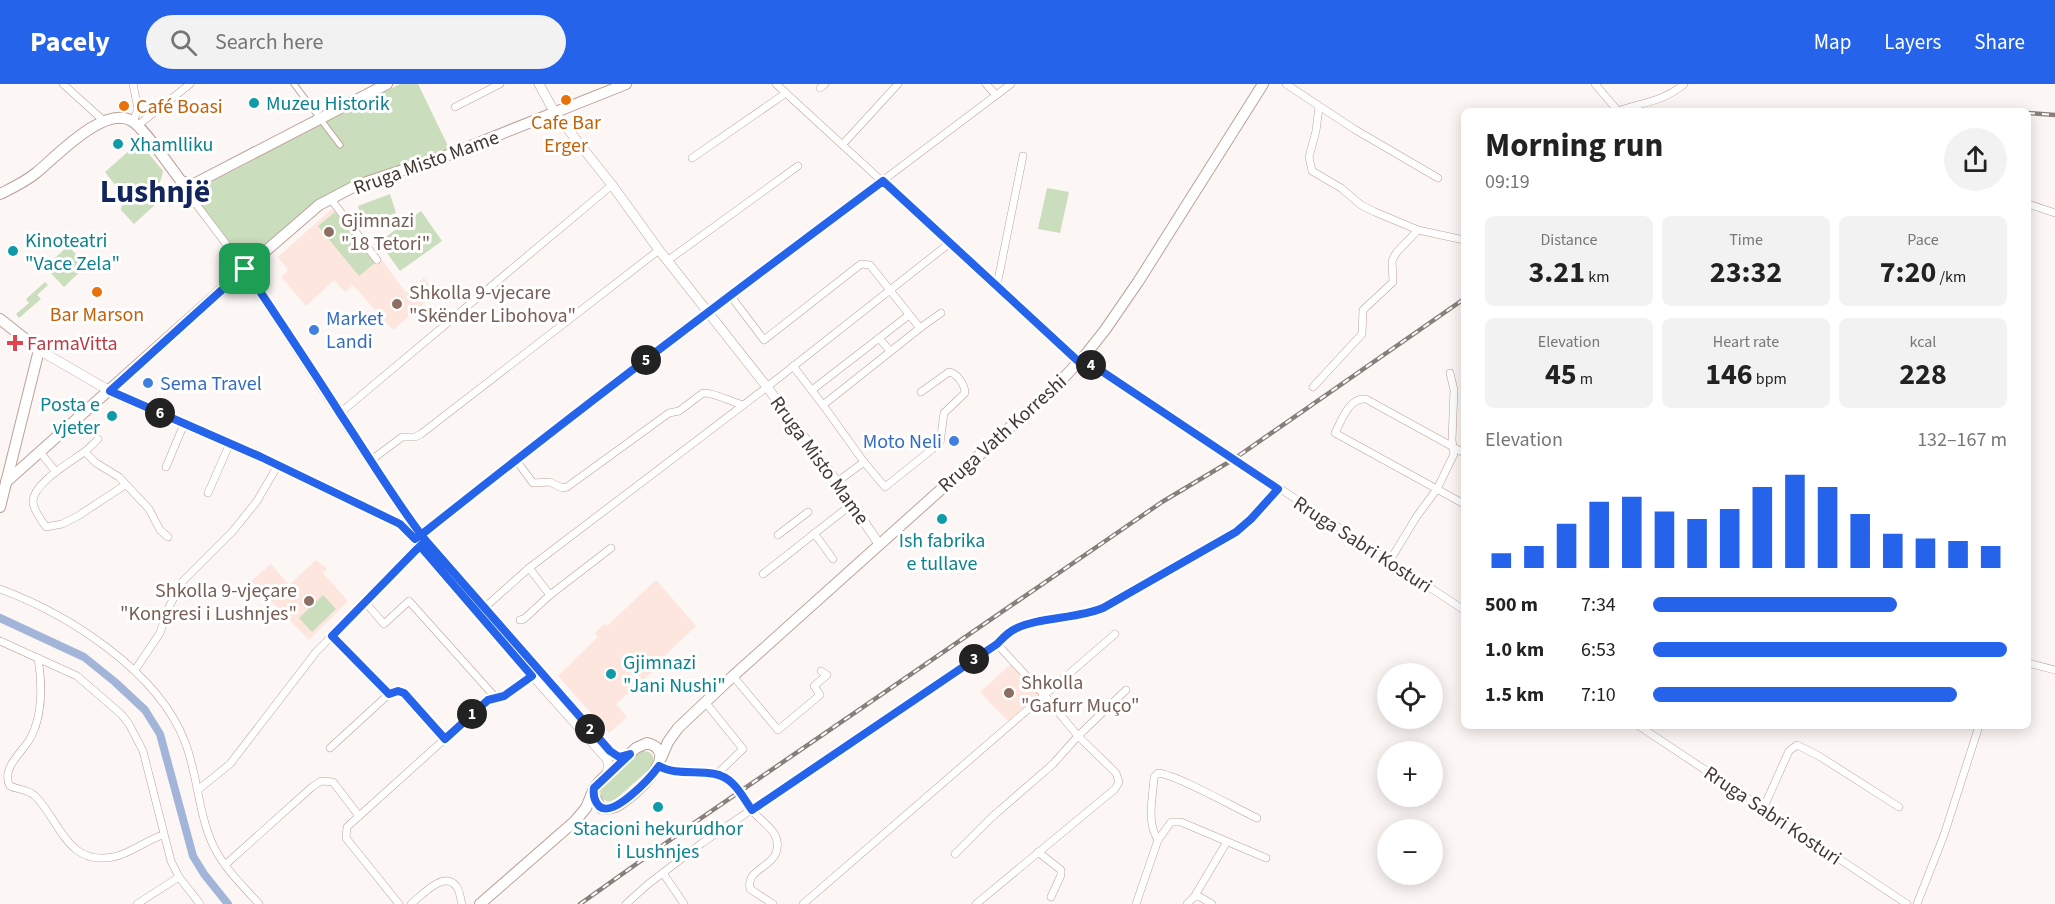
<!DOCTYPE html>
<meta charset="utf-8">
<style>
body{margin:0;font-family:"Source Sans 3",sans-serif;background:#f2f2f2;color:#222;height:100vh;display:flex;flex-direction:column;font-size:22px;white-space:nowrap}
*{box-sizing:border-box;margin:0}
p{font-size:20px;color:#767676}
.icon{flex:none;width:33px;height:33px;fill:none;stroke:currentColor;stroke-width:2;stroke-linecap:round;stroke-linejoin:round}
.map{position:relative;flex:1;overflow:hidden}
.details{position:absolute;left:1461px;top:24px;width:570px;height:621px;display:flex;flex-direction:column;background:#fff;border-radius:9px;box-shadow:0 3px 15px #0003}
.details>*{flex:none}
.buttons{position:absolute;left:1377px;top:579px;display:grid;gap:12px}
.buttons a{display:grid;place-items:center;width:66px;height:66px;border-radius:50%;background:#fff;box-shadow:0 3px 15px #0003;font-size:30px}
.pin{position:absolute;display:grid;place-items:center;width:51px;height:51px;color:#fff;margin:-26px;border-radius:12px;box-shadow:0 3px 9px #0006}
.km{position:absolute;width:30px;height:30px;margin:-15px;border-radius:50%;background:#222;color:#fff;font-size:16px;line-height:30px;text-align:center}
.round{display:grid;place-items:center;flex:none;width:63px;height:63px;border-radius:32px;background:#f2f2f2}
.summary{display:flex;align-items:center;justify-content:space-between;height:102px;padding:0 24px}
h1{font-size:33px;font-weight:700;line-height:45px}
.stats{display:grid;grid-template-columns:repeat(3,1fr);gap:9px;height:102px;padding:6px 24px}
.stats div{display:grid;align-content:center;border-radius:9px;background:#f2f2f2;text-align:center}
.stats b{font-size:30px;font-weight:700}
.stats small{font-size:16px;font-weight:400}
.stats p{font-size:16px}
.chart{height:168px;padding:12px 24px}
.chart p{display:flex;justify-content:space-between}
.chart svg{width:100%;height:108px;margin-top:6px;stroke:#2563eb;stroke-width:6}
ul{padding:0 24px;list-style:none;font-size:20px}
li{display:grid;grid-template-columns:96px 72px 1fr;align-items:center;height:45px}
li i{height:15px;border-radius:8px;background:#2563eb}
header{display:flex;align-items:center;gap:36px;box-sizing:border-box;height:84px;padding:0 30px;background:#2563eb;color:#fff}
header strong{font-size:28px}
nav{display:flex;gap:33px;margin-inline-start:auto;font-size:21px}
.search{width:420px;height:54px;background:#f2f2f2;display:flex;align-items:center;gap:15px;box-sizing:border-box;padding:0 21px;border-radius:33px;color:#767676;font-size:22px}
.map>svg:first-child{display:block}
.built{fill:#fde6de}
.green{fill:#caddbd}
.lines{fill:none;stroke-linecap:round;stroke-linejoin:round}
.canal{stroke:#a2b5d9;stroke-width:8}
.pedestrian-casing{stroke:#bea298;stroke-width:7}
.minor-casing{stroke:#bea298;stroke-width:8}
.tertiary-casing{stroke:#bea298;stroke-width:10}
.secondary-casing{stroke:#bea298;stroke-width:12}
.pedestrian{stroke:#fff;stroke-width:5}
.minor{stroke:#fff;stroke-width:7}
.tertiary{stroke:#fff;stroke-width:9}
.secondary{stroke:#fff;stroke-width:10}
.rail-casing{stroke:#887f7b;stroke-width:4.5}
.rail{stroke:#fff;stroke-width:2;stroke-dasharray:7;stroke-linecap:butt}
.route-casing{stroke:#fff;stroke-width:12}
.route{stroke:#2563eb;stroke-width:8}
.food-dot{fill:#e8710a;stroke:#fff;stroke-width:2}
.culture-dot{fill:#0f9aa8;stroke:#fff;stroke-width:2}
.education-dot{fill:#8d6e63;stroke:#fff;stroke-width:2}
.shop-dot{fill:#3f7fe0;stroke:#fff;stroke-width:2}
.health-dot{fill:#e0444e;stroke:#fff;stroke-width:2}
.labels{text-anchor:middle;stroke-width:6;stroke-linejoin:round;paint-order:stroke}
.culture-label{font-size:20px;fill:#0d838f;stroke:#fff;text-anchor:start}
.food-label{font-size:20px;fill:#c56008;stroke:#fff}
.street-label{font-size:20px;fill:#443834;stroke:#fff}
.education-label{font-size:20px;fill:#785e54;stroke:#fff;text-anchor:start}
.shop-label{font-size:20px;fill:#366cbe;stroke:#fff;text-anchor:start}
.health-label{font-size:20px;fill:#be3a42;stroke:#fff;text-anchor:start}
.town-label{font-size:32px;font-weight:bold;fill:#13265c;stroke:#fff}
</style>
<header>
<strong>Pacely</strong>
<div class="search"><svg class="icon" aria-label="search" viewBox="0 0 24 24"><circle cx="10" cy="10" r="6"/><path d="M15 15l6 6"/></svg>Search here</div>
<nav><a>Map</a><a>Layers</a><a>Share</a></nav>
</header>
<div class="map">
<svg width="2055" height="820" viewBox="0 0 2055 820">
<rect width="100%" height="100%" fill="#fcf6f4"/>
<!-- built -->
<g class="built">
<polygon points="334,123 378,179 382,176 406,209 424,194 436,209 393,246 353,201 345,208 334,196 306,222 281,193 288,186 278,173"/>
<polygon points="316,476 327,485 323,489 348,517 309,556 270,516 249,499 271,480 289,501"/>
<polygon points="656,496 696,542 665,571 668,574 616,620 627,633 609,649 558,592 598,553 595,549 604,540 607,542"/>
<polygon points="1011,580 1039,610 1008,637 980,608"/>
</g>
<!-- green -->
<g class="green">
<path d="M400,0H418L449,64L447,68L361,96L244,178L201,124C198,112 200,107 210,98Z"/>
<path d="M139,58L163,87C161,102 149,119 132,109C128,106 124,102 120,99L116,102L105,88Z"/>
<polygon points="1047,104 1069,108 1060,149 1038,145"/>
<polygon points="390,110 396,129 364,140 358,122"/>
<polygon points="128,111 139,115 152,113 157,119 134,140 121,126 123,114"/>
<polygon points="421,127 442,157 400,187 379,158"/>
<polygon points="335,128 376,178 359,192 318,142"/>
<polygon points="68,162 87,181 64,203 45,183"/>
<polygon points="45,198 48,201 37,211 41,215 19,234 16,230 29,219 26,215"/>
<polygon points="323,511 336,525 312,548 299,534"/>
<path d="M641,667C653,666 655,673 652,683L616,715C610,719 607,718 601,714L600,706Z"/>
</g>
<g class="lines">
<!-- canal -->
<polyline class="canal" points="0,534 84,573 115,598 145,626 160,650 193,772 204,790 228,820"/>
<defs>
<polyline id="pedestrian" points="294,0 340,61"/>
<g id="minor">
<polyline points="63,0 104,37"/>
<polyline points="133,0 138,25 133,38"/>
<polyline points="776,0 1079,278"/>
<polyline points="986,0 996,11"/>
<polyline points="1286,0 1354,45 1438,94"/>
<path d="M1595,0L1618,27C1643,18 1663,18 1684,0"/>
<polyline points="820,4 825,0"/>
<polyline points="455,23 500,0"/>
<polyline points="1319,23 1316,47 1309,73 1312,87 1341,104 1361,121 1375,128 1418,146 1464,156"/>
<polyline points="137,42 190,0"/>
<polyline points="843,60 898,0"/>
<polyline points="692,74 786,9"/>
<polyline points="192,101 196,120 245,185"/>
<polyline points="330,114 377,176"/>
<polyline points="2028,120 2055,129"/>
<polyline points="667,177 798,82"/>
<polyline points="997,201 1023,72"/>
<polyline points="730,211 764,256 861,180 870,181 920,244 823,321 864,378 837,398"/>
<polyline points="920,244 941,229"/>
<polyline points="879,254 890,267"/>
<polyline points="1082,274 1464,526"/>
<polyline points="793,282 823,321"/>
<polyline points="1313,303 1362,250 1363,226 1393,198 1392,177 1396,169 1418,146"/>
<polyline points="812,306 909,231"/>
<polyline points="340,329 612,101"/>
<path d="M98,355C93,360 89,365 84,368C71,378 33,399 33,418C34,427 41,436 46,443L62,440L78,432L125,401"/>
<polyline points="40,368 56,388"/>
<polyline points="85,368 96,379 119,393 149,425 160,446 168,453"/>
<path d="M1464,369L1366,315C1349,313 1342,336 1335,349L1464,420"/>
<path d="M516,376L533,399L550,398L562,404L567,403L669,329L679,327L703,309C713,308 732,318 743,321"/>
<polyline points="370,377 402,353 415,353 421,350 659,166"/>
<path d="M864,378L885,403L940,359L944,329L965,309C965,301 957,289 949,288L921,308"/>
<polyline points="166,383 184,340"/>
<polyline points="208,409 230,359"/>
<polyline points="814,449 833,475"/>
<polyline points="778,451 808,428"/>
<polyline points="419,452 707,229 1011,0"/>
<polyline points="1389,478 1417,432 1437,405 1454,370 1452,356 1454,306 1450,289"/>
<polyline points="529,484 550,511"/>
<polyline points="763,490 852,420"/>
<path d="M0,505C68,530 158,587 185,658C198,691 198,731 214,763C224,784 244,803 259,820"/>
<polyline points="365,518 384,540 409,517 496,614"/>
<polyline points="483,525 529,484 767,303 951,158"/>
<polyline points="520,536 524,535 550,511 611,464"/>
<polyline points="0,557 77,592 121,630 129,640 143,667 171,777 179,793 200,820"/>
<path d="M38,574C42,598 43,630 31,653C24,667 0,684 10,702C19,706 28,705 35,712C60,736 66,782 113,773C130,770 146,756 163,751"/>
<polyline points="2028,579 2055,586"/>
<polyline points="135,586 160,549 169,523 182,498 233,447 257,417 278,381"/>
<polyline points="733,592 778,646 820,611 814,602 827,591 821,587"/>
<polyline points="389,610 397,607 404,609 445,655"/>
<polyline points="1639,642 1907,820"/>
<polyline points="330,664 389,610 332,552"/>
<polyline points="659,682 670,687 717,690 743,665 705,618"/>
<path d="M717,690C738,702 737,710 752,727C763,739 783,749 776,769C770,784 746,786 750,805L773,820"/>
<polyline points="199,705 230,680 316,568 423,460"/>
<polyline points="1763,725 1789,667 1797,661 1819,672 1899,723"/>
<path d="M1158,756C1146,737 1153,714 1154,693L1158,689C1176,690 1237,725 1257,734"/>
<polyline points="1038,768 1061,786 1061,791 1051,813"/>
<polyline points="955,770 992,733 1053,680 1078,652 1126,606"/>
<polyline points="225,781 312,703 321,697 333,698 359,732"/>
<polyline points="663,789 684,820"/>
<polyline points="1194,813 1225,761"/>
<polyline points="137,820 179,793"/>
<polyline points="399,820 346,754 347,743 488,616 504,612 532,592"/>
<path d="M411,820C421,812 444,786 456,802C460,806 460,814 462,820"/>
<path d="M626,820L647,801L702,759L997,560C1002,555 1008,548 1015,545C1039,533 1076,535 1103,524L1236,448L1251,435L1278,405"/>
<polyline points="803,820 1115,550"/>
<polyline points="976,820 1115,705 1119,698 1116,689 1078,652 1045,612 997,560"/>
<polyline points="1136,820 1158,756 1171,738 1181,738 1266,774"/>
<polyline points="1187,820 1194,813 1200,813 1212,820"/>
<polyline points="1917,820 1944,751 1979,642"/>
</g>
<g id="tertiary">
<polyline points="539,0 555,29 612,101 659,166 767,303 837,398 879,460"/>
<polyline points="245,185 370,377 426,457 610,667 619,673 630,670"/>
<polyline points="39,266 110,307 261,373 403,442 478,530 607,675 609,682 606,691"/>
</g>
<g id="secondary">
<path d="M0,110C12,104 25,98 36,89C55,74 104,20 132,37C144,44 171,84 181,97L192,101L387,0"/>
<polyline points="0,235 39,266 0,423"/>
<polyline points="6,398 245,185 319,121 355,102 448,71 626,0"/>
<path d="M647,659C685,669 630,716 615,723C610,725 606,725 601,724L594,712V704L601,696L636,664Z"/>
<polyline points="661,674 668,658 678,644 733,592 1054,304 1086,270 1105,246 1138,198 1263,0"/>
<polyline points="480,820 575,737 586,724 593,707"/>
</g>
</defs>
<!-- pedestrian casing -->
<use href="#pedestrian" class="pedestrian-casing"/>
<!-- minor casing -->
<use href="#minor" class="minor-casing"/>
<!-- tertiary casing -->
<use href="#tertiary" class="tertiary-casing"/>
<!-- secondary casing -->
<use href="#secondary" class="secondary-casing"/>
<!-- pedestrian -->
<use href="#pedestrian" class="pedestrian"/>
<!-- minor -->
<use href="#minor" class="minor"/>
<!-- tertiary -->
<use href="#tertiary" class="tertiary"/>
<!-- secondary -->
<use href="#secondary" class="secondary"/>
<defs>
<g id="rail">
<polyline points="2028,29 2055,31"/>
<polyline points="580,820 694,739 1114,451 1162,418 1234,375 1464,215"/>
</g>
</defs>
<!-- rail casing -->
<use href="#rail" class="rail-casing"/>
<!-- rail -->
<use href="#rail" class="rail"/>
</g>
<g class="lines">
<defs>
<path id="route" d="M245,185C277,233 310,282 341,331C369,373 395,417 426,457L420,462L532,592L504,612L488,616L445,655L404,609L398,607L389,610L332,552L416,466L426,457L610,667L619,673L630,670L594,704C593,711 594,717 599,722C613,735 651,693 659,682C681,695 713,680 732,699C740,706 746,718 752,726L997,560C1002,555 1008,548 1015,545C1039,533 1076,535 1103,524L1236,448L1251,435L1278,405L1082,274L1079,278L883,97C727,213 573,330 421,451L415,455L400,440L261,373L110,307L245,185"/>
</defs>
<!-- route casing -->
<use href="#route" class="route-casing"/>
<!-- route -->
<use href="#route" class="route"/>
</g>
<!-- markers -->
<g class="food-dot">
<circle cx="566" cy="16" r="6"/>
<circle cx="124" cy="22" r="6"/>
<circle cx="97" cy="208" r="6"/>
</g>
<g class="culture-dot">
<circle cx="254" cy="19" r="6"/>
<circle cx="118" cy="60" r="6"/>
<circle cx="13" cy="167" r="6"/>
<circle cx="112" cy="332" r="6"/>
<circle cx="942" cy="435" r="6"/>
<circle cx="611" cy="590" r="6"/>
<circle cx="658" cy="723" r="6"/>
</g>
<g class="education-dot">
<circle cx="329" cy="148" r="6"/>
<circle cx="397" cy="220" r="6"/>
<circle cx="309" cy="517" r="6"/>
<circle cx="1009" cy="609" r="6"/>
</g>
<g class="shop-dot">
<circle cx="314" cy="246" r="6"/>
<circle cx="148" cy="299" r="6"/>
<circle cx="954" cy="357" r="6"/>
</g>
<path class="health-dot" d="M12 250h6v6h6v6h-6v6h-6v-6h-6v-6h6z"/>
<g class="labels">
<!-- culture labels -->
<g class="culture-label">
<text x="266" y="26">Muzeu Historik</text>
<text x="130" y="67">Xhamlliku</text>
<text x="25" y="163">Kinoteatri<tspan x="25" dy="23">"Vace Zela"</tspan></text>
<text x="100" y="327" text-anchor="end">Posta e<tspan x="100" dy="23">vjeter</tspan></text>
<text x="942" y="463" text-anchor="middle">Ish fabrika<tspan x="942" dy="23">e tullave</tspan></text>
<text x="623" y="585">Gjimnazi<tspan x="623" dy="23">"Jani Nushi"</tspan></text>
<text x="658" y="751" text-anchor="middle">Stacioni hekurudhor<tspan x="658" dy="23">i Lushnjes</tspan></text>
</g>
<!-- food labels -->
<g class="food-label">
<text x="136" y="29" text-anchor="start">Café Boasi</text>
<text x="566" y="45">Cafe Bar<tspan x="566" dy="23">Erger</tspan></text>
<text x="97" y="237">Bar Marson</text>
</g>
<!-- street labels -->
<g class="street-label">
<text transform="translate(426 78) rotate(-20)" y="7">Rruga Misto Mame</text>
<text transform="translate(1002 349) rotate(-42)" y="7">Rruga Vath Korreshi</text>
<text transform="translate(820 376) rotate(54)" y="7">Rruga Misto Mame</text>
<text transform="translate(1363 460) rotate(33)" y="7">Rruga Sabri Kosturi</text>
<text transform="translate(1773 731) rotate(34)" y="7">Rruga Sabri Kosturi</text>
</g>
<!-- education labels -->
<g class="education-label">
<text x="341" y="143">Gjimnazi<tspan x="341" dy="23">"18 Tetori"</tspan></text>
<text x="409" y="215">Shkolla 9-vjecare<tspan x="409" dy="23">"Skënder Libohova"</tspan></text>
<text x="297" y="513" text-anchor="end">Shkolla 9-vjeçare<tspan x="297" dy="23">"Kongresi i Lushnjes"</tspan></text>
<text x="1021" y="605">Shkolla<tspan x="1021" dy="23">"Gafurr Muço"</tspan></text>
</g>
<!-- shop labels -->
<g class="shop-label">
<text x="326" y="241">Market<tspan x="326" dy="23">Landi</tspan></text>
<text x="160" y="306">Sema Travel</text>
<text x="942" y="364" text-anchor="end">Moto Neli</text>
</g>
<!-- health labels -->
<g class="health-label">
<text x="27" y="266">FarmaVitta</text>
</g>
<!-- town labels -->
<g class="town-label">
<text x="155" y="118">Lushnjë</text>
</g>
</g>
</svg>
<div class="buttons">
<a><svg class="icon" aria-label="locate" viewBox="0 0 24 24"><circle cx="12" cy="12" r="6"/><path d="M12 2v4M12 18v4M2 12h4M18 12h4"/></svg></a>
<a>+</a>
<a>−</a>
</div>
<div class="pin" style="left:245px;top:185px;background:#1e9e55"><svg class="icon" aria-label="arrive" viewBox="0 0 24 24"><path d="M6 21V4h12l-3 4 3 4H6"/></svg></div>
<b class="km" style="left:472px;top:630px">1</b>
<b class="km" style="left:590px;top:645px">2</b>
<b class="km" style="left:974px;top:575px">3</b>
<b class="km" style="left:1091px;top:281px">4</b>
<b class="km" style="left:646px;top:276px">5</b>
<b class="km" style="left:160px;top:329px">6</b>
<section class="details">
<div class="summary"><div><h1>Morning run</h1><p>09:19</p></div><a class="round"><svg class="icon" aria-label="share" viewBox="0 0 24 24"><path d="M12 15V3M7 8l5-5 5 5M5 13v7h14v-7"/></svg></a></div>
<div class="stats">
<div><p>Distance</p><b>3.21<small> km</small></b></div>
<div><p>Time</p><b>23:32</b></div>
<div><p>Pace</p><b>7:20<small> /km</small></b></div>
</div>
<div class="stats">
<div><p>Elevation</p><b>45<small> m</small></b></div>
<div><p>Heart rate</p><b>146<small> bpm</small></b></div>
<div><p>kcal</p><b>228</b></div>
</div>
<div class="chart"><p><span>Elevation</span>132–167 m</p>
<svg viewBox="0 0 160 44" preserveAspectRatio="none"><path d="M5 44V38M15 44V35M25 44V26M35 44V17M45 44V15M55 44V21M65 44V24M75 44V20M85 44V11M95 44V6M105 44V11M115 44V22M125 44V30M135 44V32M145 44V33M155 44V35"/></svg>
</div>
<ul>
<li><b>500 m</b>7:34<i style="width:69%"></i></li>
<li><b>1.0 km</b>6:53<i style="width:100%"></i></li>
<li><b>1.5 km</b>7:10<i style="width:86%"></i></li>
</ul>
</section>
</div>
